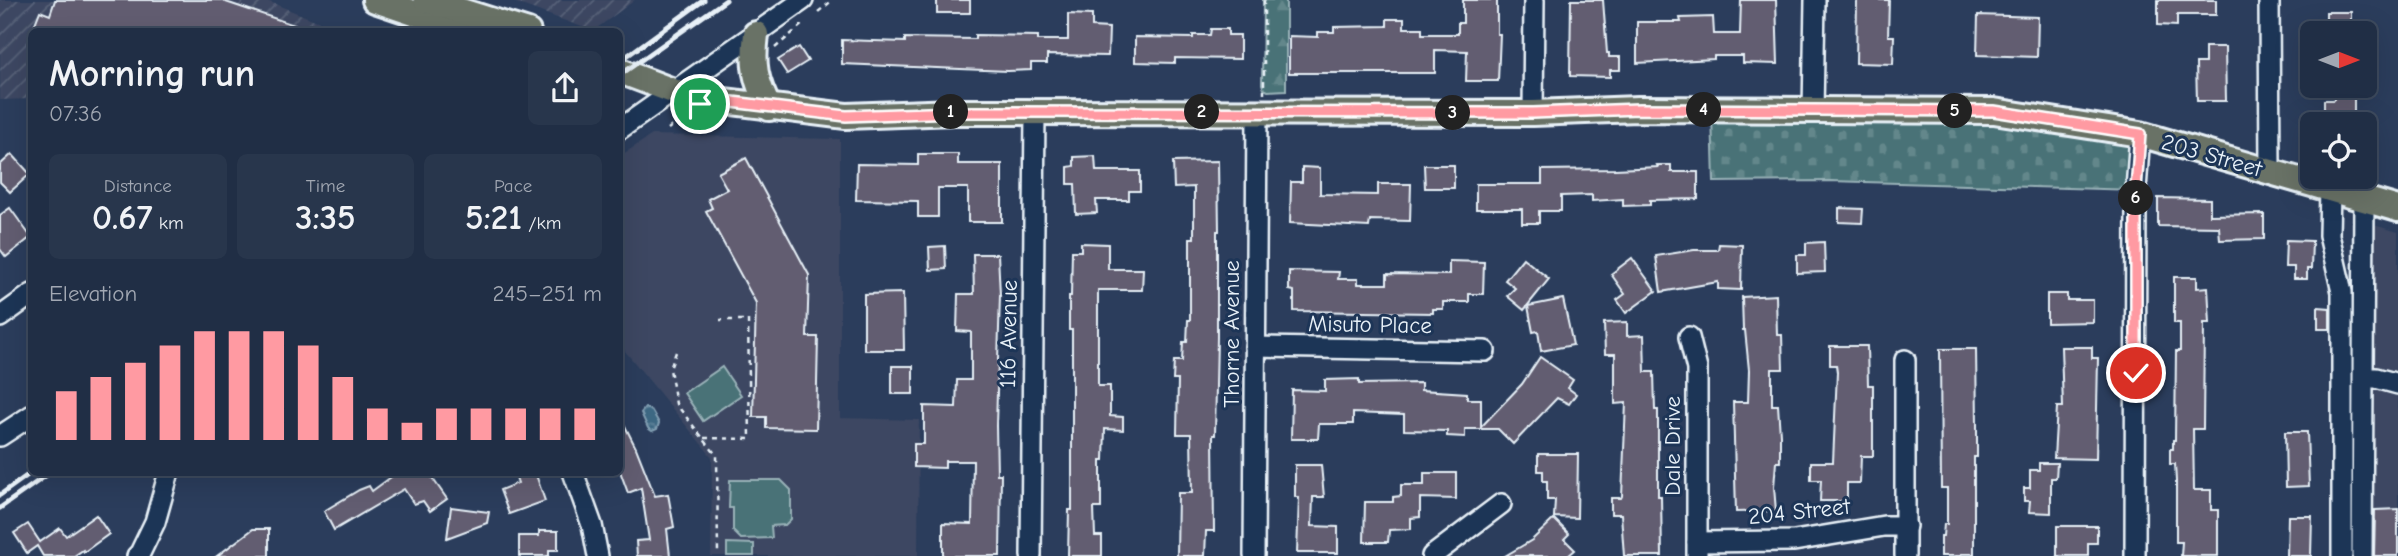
<!DOCTYPE html>
<meta charset="utf-8">
<style>
body{margin:0;font-family:"Comic Neue",sans-serif;background:#28364c;color:#f1f3f6;height:100vh;display:flex;flex-direction:column;font-size:26px;white-space:nowrap}
*{box-sizing:border-box;margin:0}
p{font-size:23px;color:#a2a8b3}
.icon{flex:none;width:38px;height:38px;fill:none;stroke:currentColor;stroke-width:2;stroke-linecap:round;stroke-linejoin:round}
.map{position:relative;flex:1;overflow:hidden}
.panel{position:absolute;left:28px;top:28px;width:595px;height:448px;display:flex;flex-direction:column;background:#202e45;border-radius:10px;box-shadow:0 7px 28px #0002,0 0 0 2px #3d4a5e}
.panel>*{flex:none}
.needle{width:46px;rotate:90deg}
.buttons{position:absolute;left:2300px;top:21px;display:grid;gap:14px}
.buttons a{display:grid;place-items:center;width:77px;height:77px;border-radius:10px;background:#202e45;box-shadow:0 7px 28px #0002,0 0 0 2px #3d4a5e;font-size:35px}
.pin{position:absolute;display:grid;place-items:center;width:60px;height:60px;color:#fff;margin:-30px;border:4px solid #fff;border-radius:50%;box-shadow:0 2px 7px #0007}
.km{position:absolute;width:35px;height:35px;margin:-18px;border-radius:50%;background:#222;color:#fff;font-size:19px;line-height:35px;text-align:center}
.round{display:grid;place-items:center;flex:none;width:74px;height:74px;border-radius:10px;background:#28364c}
.summary{display:flex;align-items:center;justify-content:space-between;height:119px;padding:0 21px}
h1{font-size:38px;font-weight:700;line-height:52px}
.metrics{display:grid;grid-template-columns:repeat(3,1fr);gap:10px;height:119px;padding:7px 21px}
.metrics div{display:grid;align-content:center;border-radius:10px;background:#28364c;text-align:center}
.metrics b{font-size:35px;font-weight:700}
.metrics small{font-size:19px;font-weight:400}
.metrics p{font-size:19px}
.chart{height:196px;padding:14px 21px}
.chart p{display:flex;justify-content:space-between}
.chart svg{width:100%;height:126px;margin-top:7px;stroke:#ff9aa2;stroke-width:6}
.map>svg:first-child{display:block}
.built{fill:#3c4762}
.industrial{fill:url(#industrial-furrows)}
.green{fill:#4a7277;stroke:#99b2b8;stroke-width:2}
.forest{fill:url(#forest-firs);stroke:#99b2b8;stroke-width:2}
.cemetery{fill:url(#cemetery-stones);stroke:#99b2b8;stroke-width:2}
.water{fill:url(#water-waves);stroke:#819eb2;stroke-width:2}
.building{fill:#625d71;stroke:#e8f1f8;stroke-width:2}
.lines{fill:none;stroke-linecap:round;stroke-linejoin:round}
.minor-casing{stroke:#e8f1f8;stroke-width:24}
.major-casing{stroke:#e8f1f8;stroke-width:30}
.path{stroke:#e8f1f8;stroke-width:2.5;stroke-dasharray:5 5;stroke-linecap:butt}
.minor{stroke:#1d3557;stroke-width:19}
.major{stroke:#697266;stroke-width:24}
.rail{stroke:#e8f1f8;stroke-width:5}
.route-casing{stroke:#fff;stroke-width:14}
.route{stroke:#ff9aa2;stroke-width:9}
.labels{text-anchor:middle;stroke-width:6;stroke-linejoin:round;paint-order:stroke}
.street-label{font-size:23px;fill:#e8f1f8;stroke:#1d3557}
</style>
<div class="map">
<svg width="2398" height="556" viewBox="0 0 2398 556">
<defs>
<pattern id="industrial-furrows" width="10" height="10" patternUnits="userSpaceOnUse" patternTransform="scale(1.75)"><rect width="10" height="10" fill="#3c4762"/><path d="M-1 1l2-2M0 10L10 0M9 11l2-2" fill="none" stroke="#586279"/></pattern>
<pattern id="forest-firs" width="22" height="20" patternUnits="userSpaceOnUse" patternTransform="scale(1.75)"><rect width="22" height="20" fill="#4a7277"/><path d="M5 1l3.5 6h-7zM16 11l3.5 6h-7z" fill="#64878b"/></pattern>
<pattern id="cemetery-stones" width="16" height="16" patternUnits="userSpaceOnUse" patternTransform="scale(1.75)"><rect width="16" height="16" fill="#4a7277"/><path d="M2 7V4a2 2 0 0 1 4 0v3zM10 15v-3a2 2 0 0 1 4 0v3z" fill="#64878b"/></pattern>
<pattern id="water-waves" width="16" height="10" patternUnits="userSpaceOnUse" patternTransform="scale(1.75)"><rect width="16" height="10" fill="#3d6783"/><path d="M0 5q4-4 8 0t8 0" fill="none" stroke="#597d95"/></pattern>
</defs>
<rect width="100%" height="100%" fill="#2b3d5c"/>
<filter id="ink" filterUnits="userSpaceOnUse"><feTurbulence type="fractalNoise" baseFrequency=".0143" numOctaves="2"/><feDisplacementMap in="SourceGraphic" scale="14" xChannelSelector="R" yChannelSelector="G"/><feConvolveMatrix kernelMatrix="1 2 1 2 8 2 1 2 1" color-interpolation-filters="sRGB"/></filter>
<g filter="url(#ink)">
<!-- built -->
<g class="built">
<polygon points="652,135 840,139 840,418 919,420 918,556 711,556 712,457 620,345 620,156"/>
<polygon points="2357,220 2398,232 2398,556 2353,556"/>
</g>
<!-- industrial -->
<g class="industrial">
<polygon points="0,0 265,0 342,31 32,32 31,99 0,100"/>
<polygon points="508,0 635,0 593,31"/>
</g>
<!-- green -->
<g class="green">
<polygon points="722,367 741,395 703,421 684,393"/>
<polygon points="730,480 781,480 791,490 791,519 785,525 771,526 772,538 741,539 733,531 733,508 729,508"/>
<polygon points="727,543 754,544 754,556 727,556"/>
</g>
<!-- forest -->
<polygon class="forest" points="1263,0 1286,0 1286,90 1268,91 1264,89 1262,84"/>
<!-- cemetery -->
<polygon class="cemetery" points="1994,111 2140,134 2136,190 1830,181 1714,182 1712,114"/>
<!-- water -->
<polygon class="water" points="645,408 652,411 659,423 657,429 652,431 648,428 641,413"/>
<!-- building -->
<g class="building">
<polygon points="55,0 220,0 306,29 306,32 41,32 33,29 40,11 50,15"/>
<rect x="937" y="0" width="33" height="13"/>
<polygon points="1463,0 1497,0 1497,34 1500,34 1498,81 1466,81 1467,51 1435,50 1435,73 1289,73 1289,36 1318,37 1318,32 1334,32 1334,27 1387,26 1387,19 1404,19 1404,28 1422,28 1422,34 1458,34 1458,23 1463,23"/>
<polygon points="1571,0 1603,0 1607,53 1609,53 1609,57 1620,57 1620,70 1610,70 1610,77 1570,76"/>
<polygon points="1741,0 1776,0 1778,64 1743,63 1743,56 1714,56 1714,59 1637,63 1637,22 1681,22 1680,18 1713,17 1714,34 1740,34"/>
<polygon points="1857,0 1889,0 1888,36 1894,36 1893,64 1856,63"/>
<polygon points="2158,0 2216,0 2216,15 2177,15 2177,26 2158,25"/>
<rect x="2326" y="12" width="25" height="21"/>
<polygon points="1068,14 1092,15 1092,27 1109,28 1108,56 1047,55 1047,63 1031,63 1031,70 1008,71 842,64 842,40 905,42 905,38 975,39 975,35 1038,36 1038,40 1068,40"/>
<polygon points="1978,15 2038,17 2037,57 1977,55"/>
<polygon points="1211,29 1228,29 1228,35 1240,35 1240,59 1175,58 1175,63 1135,62 1135,37 1193,38 1193,35 1210,35"/>
<polygon points="799,47 808,61 787,74 778,60"/>
<polygon points="2205,47 2225,47 2226,101 2197,101 2196,63 2205,63"/>
<polygon points="2354,86 2354,124 2324,124 2324,100 2334,100 2334,87"/>
<polygon points="12,154 30,174 10,192 0,182 0,165"/>
<polygon points="918,154 958,154 958,164 1002,164 1002,222 968,222 968,188 938,188 938,217 918,217 918,201 856,200 857,164 918,165"/>
<polygon points="1095,156 1096,171 1140,171 1140,191 1129,191 1129,200 1096,200 1097,213 1076,214 1075,184 1068,184 1068,167 1074,166 1074,157"/>
<polygon points="746,158 809,275 807,337 818,337 816,429 766,428 766,417 753,417 756,303 706,211 712,208 708,199 727,189 718,173"/>
<polygon points="1218,161 1219,231 1217,231 1217,337 1215,435 1213,435 1214,531 1206,531 1205,556 1177,556 1178,493 1192,493 1191,434 1177,434 1178,380 1173,380 1174,361 1182,361 1183,342 1187,342 1188,320 1190,320 1190,238 1194,238 1194,187 1174,188 1173,162"/>
<polygon points="1424,165 1454,165 1454,188 1425,188"/>
<polygon points="1657,165 1671,165 1671,172 1698,172 1698,199 1650,200 1650,205 1623,206 1623,199 1592,201 1592,195 1561,196 1561,211 1539,211 1539,223 1522,223 1522,209 1476,209 1476,184 1542,184 1542,170 1615,169 1658,167"/>
<polygon points="1302,167 1320,168 1320,194 1378,195 1378,184 1411,184 1410,221 1370,220 1369,227 1290,223 1291,182 1302,182"/>
<polygon points="2158,198 2210,199 2210,215 2264,214 2264,239 2220,240 2219,227 2158,226"/>
<polygon points="10,208 31,237 6,257 0,249 0,215"/>
<polygon points="1839,208 1863,209 1862,223 1839,222"/>
<polygon points="2286,240 2312,241 2311,269 2307,269 2307,279 2294,279 2294,267 2285,267"/>
<polygon points="1824,242 1825,272 1797,273 1797,255 1806,255 1806,243"/>
<polygon points="1081,243 1108,244 1108,269 1143,269 1142,290 1098,290 1098,386 1110,386 1110,416 1123,417 1123,430 1105,429 1104,460 1101,460 1101,508 1094,508 1095,536 1102,536 1102,556 1068,556 1069,510 1072,510 1072,330 1069,330 1069,296 1071,296 1072,251 1081,251"/>
<polygon points="1719,244 1742,245 1741,290 1718,289 1718,282 1661,292 1656,256 1694,250 1718,250"/>
<polygon points="945,246 946,269 930,270 929,247"/>
<polygon points="973,254 998,254 1000,295 996,426 997,474 1001,474 1000,556 943,556 943,523 972,524 973,461 945,461 945,468 914,467 914,444 924,444 924,406 956,407 957,380 971,380 971,332 957,331 958,294 974,294"/>
<polygon points="1523,258 1549,279 1524,310 1507,296 1515,288 1505,280"/>
<polygon points="1632,258 1656,291 1626,313 1617,300 1625,294 1611,274"/>
<polygon points="1449,261 1484,262 1483,294 1469,294 1469,302 1443,302 1443,309 1433,309 1433,313 1294,311 1294,291 1289,290 1289,271 1339,272 1338,279 1358,279 1358,284 1387,284 1387,274 1449,275"/>
<polygon points="2174,277 2197,277 2197,288 2208,287 2210,323 2204,323 2203,429 2193,429 2194,490 2211,490 2211,510 2218,510 2218,556 2181,556 2182,542 2176,542 2176,481 2175,464 2170,464 2170,449 2173,449 2173,440 2175,440 2176,351 2180,351 2180,323 2174,323"/>
<polygon points="903,293 904,350 864,350 864,294"/>
<polygon points="2047,294 2067,294 2067,300 2093,300 2093,322 2047,323"/>
<polygon points="1776,295 1777,335 1782,335 1783,369 1772,369 1772,405 1778,405 1780,435 1780,462 1776,462 1774,487 1776,511 1736,512 1733,402 1748,402 1749,370 1745,330 1743,330 1742,297"/>
<polygon points="1563,299 1573,345 1541,351 1538,331 1533,332 1528,306"/>
<polygon points="2318,307 2330,308 2330,329 2318,329"/>
<polygon points="1627,322 1627,336 1644,335 1645,372 1654,372 1655,410 1658,410 1658,496 1661,496 1662,556 1624,556 1621,514 1611,514 1611,498 1621,498 1622,496 1626,403 1615,404 1615,354 1605,354 1604,323"/>
<polygon points="1830,346 1867,346 1868,385 1873,385 1873,456 1861,456 1860,483 1847,483 1847,501 1820,501 1821,480 1811,480 1811,462 1833,462 1837,372 1836,365 1830,365"/>
<polygon points="2061,347 2092,347 2092,358 2098,358 2096,459 2054,458 2057,407 2063,407"/>
<polygon points="1940,349 1976,349 1977,424 1977,457 1974,457 1974,554 1961,554 1961,556 1941,556 1941,536 1943,536 1944,524 1947,524 1947,488 1941,488"/>
<polygon points="1540,357 1573,380 1568,388 1576,394 1569,404 1557,398 1513,444 1498,429 1465,429 1465,437 1447,436 1447,431 1404,430 1404,415 1353,413 1353,424 1319,424 1318,439 1291,439 1292,390 1325,391 1325,380 1359,379 1359,384 1421,383 1421,390 1467,393 1467,399 1481,399 1481,427 1522,384"/>
<rect x="892" y="366" width="21" height="28"/>
<polygon points="620,416 636,448 655,496 668,494 674,527 667,529 670,556 637,556 636,541 649,540 641,488 628,493 620,471"/>
<polygon points="2285,432 2307,432 2309,486 2286,487"/>
<polygon points="1538,454 1578,454 1577,518 1554,517 1555,500 1547,500 1547,481 1543,481 1543,471 1538,471"/>
<polygon points="2039,463 2057,463 2056,478 2051,478 2051,513 2029,512 2030,501 2024,501 2024,488 2030,488 2030,470 2039,470"/>
<polygon points="1295,465 1321,465 1324,497 1313,497 1312,526 1338,527 1338,553 1297,553 1299,497 1295,497"/>
<polygon points="398,472 428,472 447,499 430,511 423,501 414,504 404,489 334,530 324,511 359,490 369,486 372,491"/>
<polygon points="514,472 535,472 545,501 509,514 500,490 518,483"/>
<polygon points="1424,473 1456,473 1456,499 1420,498 1420,517 1411,518 1411,529 1389,530 1388,542 1364,542 1365,502 1393,502 1393,497 1401,496 1401,485 1424,485"/>
<polygon points="451,507 489,512 487,523 447,538"/>
<polygon points="2398,509 2398,556 2374,556 2375,510"/>
<polygon points="96,515 109,534 84,552 83,550 74,556 43,556 37,546 27,553 14,533 28,524 40,542 60,528 66,536"/>
<polygon points="2288,516 2312,516 2311,556 2287,556"/>
<polygon points="1554,519 1569,534 1564,539 1575,550 1568,556 1505,556 1532,540"/>
<polygon points="2057,526 2097,526 2097,543 2088,543 2088,556 2057,556"/>
<polygon points="253,529 269,529 269,556 217,556"/>
<polygon points="539,531 558,531 558,550 549,550 549,556 519,556 519,536 539,536"/>
</g>
<g class="lines">
<defs>
<g id="minor">
<polyline points="2269,0 2270,172"/>
<polyline points="1813,111 1815,0"/>
<polyline points="1533,113 1534,0"/>
<polyline points="620,129 803,0"/>
<polyline points="2330,189 2329,235 2342,292 2342,556"/>
<polyline points="0,317 32,294"/>
<polyline points="1689,337 1697,369 1697,556"/>
<polyline points="1255,347 1485,351"/>
<polyline points="1905,360 1905,556"/>
<polyline points="2364,378 2376,378 2398,384"/>
<polyline points="0,436 32,415"/>
<polyline points="573,472 592,525 598,556"/>
<polyline points="1697,542 1794,541 1884,526 1906,526"/>
<polyline points="137,556 140,553 155,522 169,472"/>
<polyline points="1031,556 1035,112"/>
<polyline points="1254,556 1257,112"/>
<polyline points="1432,556 1501,504"/>
<polyline points="2135,556 2136,190 2140,134"/>
<polyline points="2362,556 2364,199"/>
</g>
<g id="major">
<polyline points="375,0 470,32"/>
<polyline points="426,0 528,32"/>
<path d="M756,34C752,65 755,80 769,108"/>
<polyline points="620,71 673,91 714,112"/>
<polyline points="700,104 724,101 846,116 955,112 1533,113 1638,109 1994,111 2140,134 2398,209"/>
</g>
</defs>
<!-- minor casing -->
<use href="#minor" class="minor-casing"/>
<!-- major casing -->
<use href="#major" class="major-casing"/>
<!-- path -->
<g class="path">
<polyline points="1264,0 1264,94"/>
<polyline points="818,12 833,0"/>
<polyline points="775,48 804,23"/>
<polyline points="668,129 682,118"/>
<polyline points="676,352 670,369 676,404 717,456 718,556"/>
<polyline points="704,438 750,439 748,320 720,320"/>
</g>
<!-- minor -->
<use href="#minor" class="minor"/>
<!-- major -->
<use href="#major" class="major"/>
<!-- rail -->
<g class="rail">
<polyline points="620,61 704,0"/>
<polyline points="620,75 726,0"/>
<polyline points="0,495 32,472"/>
<polyline points="0,508 51,472"/>
</g>
</g>
</g>
<g class="lines" filter="url(#ink)">
<defs>
<polyline id="route" points="700,104 724,101 846,116 955,112 1533,113 1639,109 1994,111 2140,134 2136,190 2136,373"/>
</defs>
<!-- route casing -->
<use href="#route" class="route-casing"/>
<!-- route -->
<use href="#route" class="route"/>
</g>
<g class="labels">
<!-- street labels -->
<g class="street-label">
<text transform="translate(2212 155) rotate(16)" y="8">203 Street</text>
<text transform="translate(1370 324) rotate(1)" y="8">Misuto Place</text>
<text transform="translate(1008 334) rotate(-89)" y="8">116 Avenue</text>
<text transform="translate(1231 334) rotate(-90)" y="8">Thorne Avenue</text>
<text transform="translate(1672 446) rotate(-90)" y="8">Dale Drive</text>
<text transform="translate(1799 511) rotate(-6)" y="8">204 Street</text>
</g>
</g>
</svg>
<div class="buttons">
<a><svg class="needle" viewBox="-14 -14 28 28"><path d="M0-13l5 13h-10z" fill="#e53935"/><path d="M0 13l5-13h-10z" fill="#a2a8b3"/></svg></a>
<a><svg class="icon" aria-label="locate" viewBox="0 0 24 24"><circle cx="12" cy="12" r="6"/><path d="M12 2v4M12 18v4M2 12h4M18 12h4"/></svg></a>
</div>
<div class="pin" style="left:700px;top:104px;background:#1e9e55"><svg class="icon" aria-label="arrive" viewBox="0 0 24 24"><path d="M6 21V4h12l-3 4 3 4H6"/></svg></div>
<div class="pin" style="left:2136px;top:373px;background:#d93025"><svg class="icon" aria-label="check" viewBox="0 0 24 24"><path d="M5 12l5 5 9-10"/></svg></div>
<b class="km" style="left:951px;top:112px">1</b>
<b class="km" style="left:1202px;top:112px">2</b>
<b class="km" style="left:1453px;top:113px">3</b>
<b class="km" style="left:1704px;top:110px">4</b>
<b class="km" style="left:1955px;top:111px">5</b>
<b class="km" style="left:2136px;top:198px">6</b>
<section class="panel">
<div class="summary"><div><h1>Morning run</h1><p>07:36</p></div><a class="round"><svg class="icon" aria-label="share" viewBox="0 0 24 24"><path d="M12 15V3M7 8l5-5 5 5M5 13v7h14v-7"/></svg></a></div>
<div class="metrics">
<div><p>Distance</p><b>0.67<small> km</small></b></div>
<div><p>Time</p><b>3:35</b></div>
<div><p>Pace</p><b>5:21<small> /km</small></b></div>
</div>
<div class="chart"><p><span>Elevation</span>245–251 m</p>
<svg viewBox="0 0 160 44" preserveAspectRatio="none"><path d="M5 44V27M15 44V22M25 44V17M35 44V11M45 44V6M55 44V6M65 44V6M75 44V11M85 44V22M95 44V33M105 44V38M115 44V33M125 44V33M135 44V33M145 44V33M155 44V33"/></svg>
</div>
</section>
</div>
